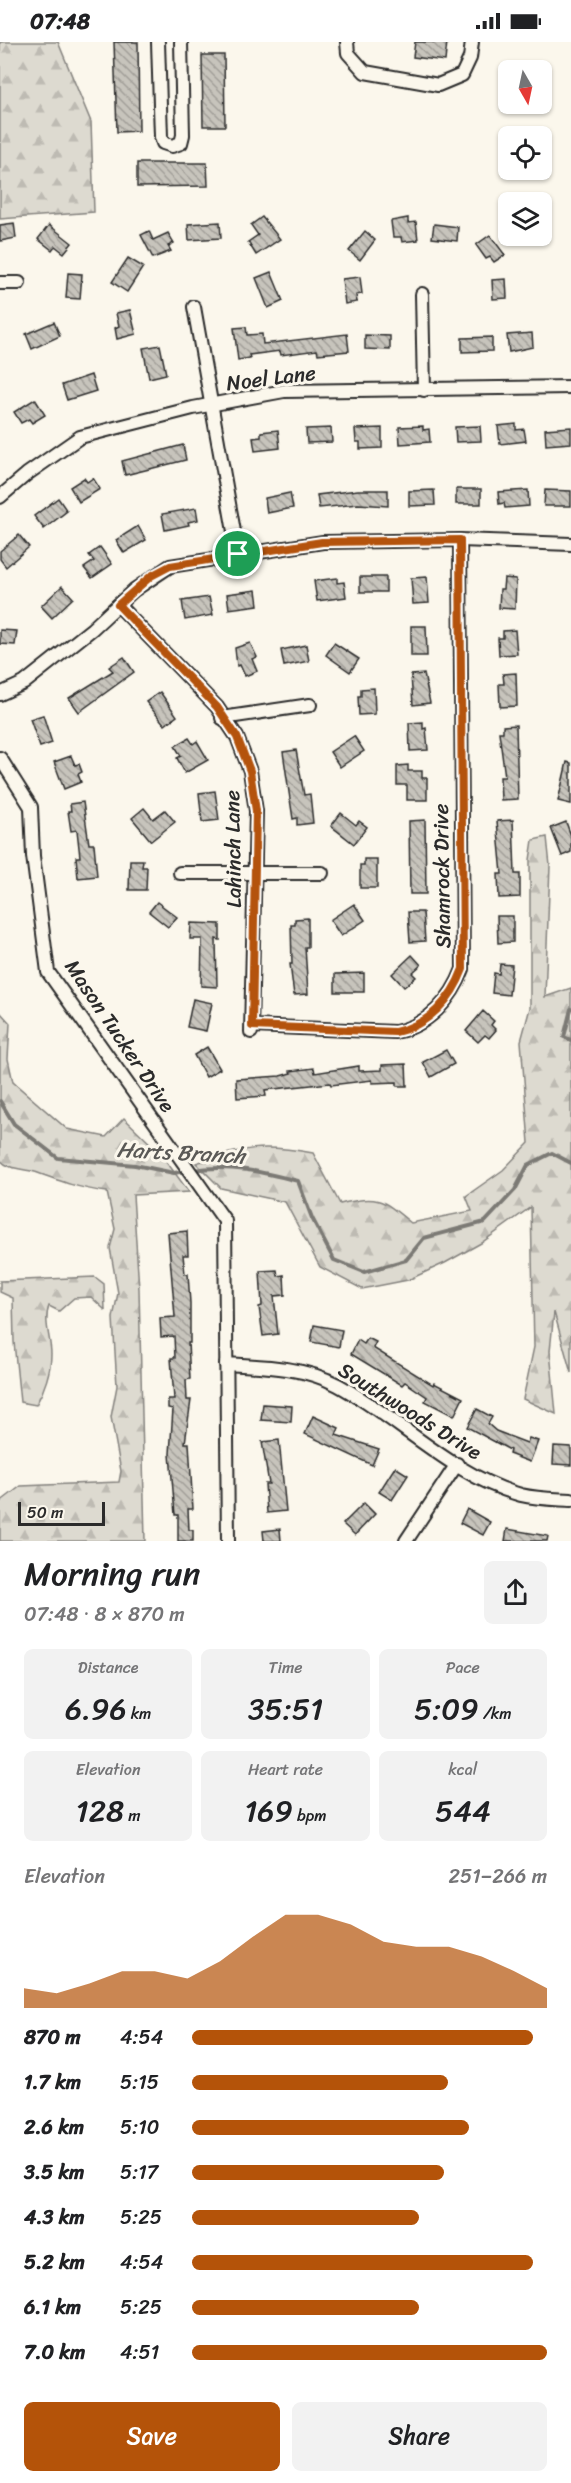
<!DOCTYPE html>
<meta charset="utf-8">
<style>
body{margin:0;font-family:Sriracha,sans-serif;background:#f2f2f2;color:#202124;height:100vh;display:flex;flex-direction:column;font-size:22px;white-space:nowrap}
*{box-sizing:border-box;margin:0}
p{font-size:20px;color:#757577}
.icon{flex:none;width:33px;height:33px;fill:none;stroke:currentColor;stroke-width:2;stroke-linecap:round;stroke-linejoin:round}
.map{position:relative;height:1499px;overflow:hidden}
.side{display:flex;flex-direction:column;background:#fff;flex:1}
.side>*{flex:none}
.needle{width:39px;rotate:171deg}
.controls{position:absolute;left:498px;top:18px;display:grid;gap:12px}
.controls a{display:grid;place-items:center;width:54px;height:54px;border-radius:9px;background:#fff;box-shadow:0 2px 4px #0004;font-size:30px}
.scale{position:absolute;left:18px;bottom:15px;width:87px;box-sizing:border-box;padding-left:6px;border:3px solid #2b2b2b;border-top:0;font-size:16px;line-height:21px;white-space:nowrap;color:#2b2b2b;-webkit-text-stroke:4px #fbf7ec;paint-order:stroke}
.pin{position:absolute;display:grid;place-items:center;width:51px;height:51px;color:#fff;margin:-26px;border:3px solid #fff;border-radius:50%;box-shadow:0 2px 6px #0007}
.round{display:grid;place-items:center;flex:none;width:63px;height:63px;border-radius:9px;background:#f2f2f2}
.summary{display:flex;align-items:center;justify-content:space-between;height:102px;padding:0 24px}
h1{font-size:33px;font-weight:600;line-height:45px}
.metrics{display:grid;grid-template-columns:repeat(3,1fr);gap:9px;height:102px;padding:6px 24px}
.metrics div{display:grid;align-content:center;border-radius:9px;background:#f2f2f2;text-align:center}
.metrics b{font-size:30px;font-weight:600}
.metrics small{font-size:16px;font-weight:400}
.metrics p{font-size:16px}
.chart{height:168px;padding:12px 24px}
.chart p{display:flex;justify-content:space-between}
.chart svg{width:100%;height:108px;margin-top:6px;fill:#b45309;opacity:.7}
.action{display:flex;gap:12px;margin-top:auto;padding:12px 24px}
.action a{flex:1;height:69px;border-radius:9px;background:#b45309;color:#fff;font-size:24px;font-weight:600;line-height:69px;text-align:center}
.action a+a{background:#f2f2f2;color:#202124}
ul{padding:0 24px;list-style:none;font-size:20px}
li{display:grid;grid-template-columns:96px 72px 1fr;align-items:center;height:45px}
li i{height:15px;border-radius:8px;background:#b45309}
.status{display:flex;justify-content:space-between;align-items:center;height:42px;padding:0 30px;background:#fff;direction:ltr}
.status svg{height:16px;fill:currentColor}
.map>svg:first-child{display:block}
.forest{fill:url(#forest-firs);stroke:#84827e;stroke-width:1.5}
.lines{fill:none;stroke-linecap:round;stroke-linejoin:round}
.stream{stroke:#7b7a75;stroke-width:4}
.building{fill:url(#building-back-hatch);stroke:#2b2b2b;stroke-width:1.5}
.minor-casing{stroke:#2b2b2b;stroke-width:16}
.minor{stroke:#fbf7ec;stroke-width:12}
.route-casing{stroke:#fff;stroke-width:12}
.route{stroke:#b45309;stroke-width:8}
.labels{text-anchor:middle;stroke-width:6;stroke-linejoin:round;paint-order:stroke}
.street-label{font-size:21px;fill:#2b2b2b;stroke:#fbf7ec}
.water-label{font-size:22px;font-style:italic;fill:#5a5956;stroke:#fbf7ec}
</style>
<div class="status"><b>07:48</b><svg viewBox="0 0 49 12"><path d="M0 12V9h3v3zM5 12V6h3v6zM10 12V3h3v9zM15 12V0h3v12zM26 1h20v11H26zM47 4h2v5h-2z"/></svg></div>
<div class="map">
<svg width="571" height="1499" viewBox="0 0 571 1499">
<defs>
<pattern id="forest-firs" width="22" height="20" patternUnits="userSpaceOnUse" patternTransform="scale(1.5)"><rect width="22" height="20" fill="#dddad0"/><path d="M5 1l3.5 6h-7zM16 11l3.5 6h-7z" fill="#bebbb3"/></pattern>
<pattern id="building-back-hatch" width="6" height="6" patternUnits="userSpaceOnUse" patternTransform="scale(1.5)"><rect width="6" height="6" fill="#c7c4bc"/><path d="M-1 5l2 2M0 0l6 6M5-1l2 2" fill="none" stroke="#a29f99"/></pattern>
</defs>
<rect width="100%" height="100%" fill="#fbf7ec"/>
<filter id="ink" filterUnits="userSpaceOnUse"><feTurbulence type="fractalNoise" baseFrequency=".0167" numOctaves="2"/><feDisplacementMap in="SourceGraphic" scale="12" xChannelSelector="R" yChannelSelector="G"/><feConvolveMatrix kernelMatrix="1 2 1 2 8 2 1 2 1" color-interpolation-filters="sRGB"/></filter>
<g filter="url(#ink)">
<!-- forest -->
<g class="forest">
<polygon points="0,0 58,0 91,80 94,170 0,177"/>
<path d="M547,795L550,824L545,955L571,946V1331L554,1270L550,1309L556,1372L523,1357L534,1305L531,1165L481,1201L445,1221L408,1238L362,1247L320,1225L285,1160L221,1146L196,1121C244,1105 263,1102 313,1111L340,1162C379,1153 382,1157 411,1181L472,1169L466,1154L503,1128L529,1101L521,999L530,966V818L533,798Z"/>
<path d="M0,970L10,981L8,1017L13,1040L67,1087L106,1095L124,1076L160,1111L189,1150L133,1153L139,1247L145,1499H0V1460L21,1444L119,1440L121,1429L111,1375L117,1344L113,1276L118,1251L110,1206L115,1187L107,1150C78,1146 62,1140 35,1130C22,1126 9,1128 0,1118Z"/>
<path d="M95,1235L104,1242L105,1268L91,1255L74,1256L59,1269L49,1264C43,1280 51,1296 51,1312C51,1329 44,1349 36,1363L20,1360L14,1300L13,1256L0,1250V1239Z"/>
</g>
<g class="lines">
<!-- stream -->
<g class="stream">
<polyline points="571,967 564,995 571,998"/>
<polyline points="0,1059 14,1082 58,1116 135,1123 174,1131 185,1129"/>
<path d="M193,1128C230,1122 262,1130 298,1139L312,1176L334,1218L364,1230L406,1218L424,1196L485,1180L515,1148L528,1123L552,1111L571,1121"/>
</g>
</g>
<!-- building -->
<g class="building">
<polygon points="114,0 138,0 139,89 117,90"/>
<polygon points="415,0 447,0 445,19 413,15"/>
<polygon points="202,13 224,13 225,84 203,84"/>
<polygon points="137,121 207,121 208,144 137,145"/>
<polygon points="262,175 280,197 256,213 248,200 258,193 251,183"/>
<polygon points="408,176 408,181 416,180 418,198 402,200 401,195 393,195 391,179"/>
<polygon points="220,180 221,196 189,198 188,182"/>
<polygon points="14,181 16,196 0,199 0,183"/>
<polygon points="434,182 458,185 457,199 432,196"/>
<polygon points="49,183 72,201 64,211 55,204 52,208 38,197"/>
<polygon points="149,189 153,198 168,191 174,201 168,204 171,209 153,216 141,193"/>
<polygon points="365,189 375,198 360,218 349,209"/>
<polygon points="490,193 505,213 494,220 490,215 486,217 476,203"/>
<polygon points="128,216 143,225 127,250 112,240"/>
<polygon points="271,230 283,259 268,266 256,236"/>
<polygon points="68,231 82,232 80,257 66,256"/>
<polygon points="360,235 362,252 356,253 357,260 345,262 342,237"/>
<polygon points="506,237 507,256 493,257 492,238"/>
<polygon points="130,268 136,292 117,297 115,286 119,284 116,271"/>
<polygon points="54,280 60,294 32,307 26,292"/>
<polygon points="246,285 247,293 262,292 263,302 347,292 349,309 318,312 317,308 281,313 280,309 249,313 250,316 238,318 234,286"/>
<polygon points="532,291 533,305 509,310 507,293"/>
<polygon points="365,293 390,294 390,308 365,307"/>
<polygon points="492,295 492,309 462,310 462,296"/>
<polygon points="160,303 166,332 149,336 143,306"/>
<polygon points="91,333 96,349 67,358 62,343"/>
<polygon points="35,357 45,373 32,381 29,377 21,381 14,370"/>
<polygon points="516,382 516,388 524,387 526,399 500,402 498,384"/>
<polygon points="423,384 423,388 429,387 430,400 400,402 399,385"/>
<polygon points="480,384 481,399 456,400 455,385"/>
<polygon points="571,385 571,401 546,403 545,387"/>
<polygon points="331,386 332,400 307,401 306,387"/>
<polygon points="382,386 382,406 360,407 360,400 356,400 355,387"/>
<polygon points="278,388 280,406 255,409 253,396 261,395 261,390"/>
<polygon points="183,403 186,418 125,433 122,419"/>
<polygon points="84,436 87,440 93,436 100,447 79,460 70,445"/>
<rect x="456" y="447" width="25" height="15"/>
<polygon points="358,448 388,448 388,464 358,462 319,466 317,453"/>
<polygon points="434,448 435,463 409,464 409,449"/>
<polygon points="528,448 529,464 505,466 504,461 499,462 498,450"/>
<polygon points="545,448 571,449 571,464 544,464"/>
<polygon points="290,451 293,466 267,471 265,456"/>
<polygon points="58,456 67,469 44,487 34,474"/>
<polygon points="196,466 198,478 188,480 189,483 165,488 162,472"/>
<polygon points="138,484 146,498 124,511 116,498"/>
<polygon points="19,493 29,505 6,525 0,517 0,509"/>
<polygon points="100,505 112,522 92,536 84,526 94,519 89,513"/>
<rect x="360" y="535" width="26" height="15"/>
<polygon points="427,535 429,561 413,562 411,536"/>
<polygon points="337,536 337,541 344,540 346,555 317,559 314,539"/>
<polygon points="504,536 516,537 515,567 499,566 500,547 503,547"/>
<polygon points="62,544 73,556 52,576 41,564"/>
<polygon points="256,548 258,563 229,567 227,552"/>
<polygon points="209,555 213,573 185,578 182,559"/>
<polygon points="411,584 426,584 427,614 411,614"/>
<polygon points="0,588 17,589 15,603 0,602"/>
<polygon points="515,588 517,612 499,613 498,596 503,596 503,589"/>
<polygon points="250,601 257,615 252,617 257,629 245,634 240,623 237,624 235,606"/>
<polygon points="334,601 359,617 350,630 326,613"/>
<polygon points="306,603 309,619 284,624 281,608"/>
<polygon points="124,615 134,630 79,670 69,656 113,629 109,625"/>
<polygon points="516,631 517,664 500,665 499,642 504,642 503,632"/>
<polygon points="424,632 430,661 413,663 411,633"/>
<polygon points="374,646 375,672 359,673 358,654 361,654 361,647"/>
<polygon points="160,650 177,674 165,683 146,660"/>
<polygon points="43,673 52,701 40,705 30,677"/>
<polygon points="423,680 423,687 426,686 428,708 410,709 409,681"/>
<polygon points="516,683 518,757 501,758 500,735 505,735 499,690 503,690 503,684"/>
<polygon points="354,694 364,709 340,725 330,710"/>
<polygon points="189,696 193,702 197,699 208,718 185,731 177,716 181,714 175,704"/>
<polygon points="296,708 304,753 310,752 313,781 297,783 297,776 293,777 283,710"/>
<polygon points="71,714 75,723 79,722 82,730 78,732 81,740 64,747 54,720"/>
<polygon points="567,720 571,721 571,762 558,759"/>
<polygon points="408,723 408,729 422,729 422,736 427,736 427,758 407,758 407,743 397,743 397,724"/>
<polygon points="215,749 219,778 202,780 199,751"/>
<polygon points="83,760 89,802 94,802 97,834 78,836 76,815 80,815 77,788 71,789 68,769 71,769 70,762"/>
<polygon points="144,766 153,777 165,768 175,780 151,799 132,776"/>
<polygon points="341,771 356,783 359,779 367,785 354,802 331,784"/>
<polygon points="425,778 426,852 410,852 409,779"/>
<polygon points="513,778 515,832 520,832 520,855 499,856 498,832 502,832 497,779"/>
<polygon points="566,780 571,794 571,810 562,814 551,786"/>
<polygon points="364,817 377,817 377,846 360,846 360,823 364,823"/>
<polygon points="130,818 143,818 142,825 147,825 146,848 129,848"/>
<polygon points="157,860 177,875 168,885 149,870"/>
<polygon points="354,862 365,878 341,894 330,878"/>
<polygon points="408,870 423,870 425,899 410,900"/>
<polygon points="497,874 513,874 513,900 498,901"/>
<polygon points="308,876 308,905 305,905 308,952 294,953 290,922 292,922 291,883 295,883 295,877"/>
<polygon points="191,881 220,882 220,898 216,897 217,945 201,944 202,897 190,897"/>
<polygon points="412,913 421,923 412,931 416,935 404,945 392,932"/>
<polygon points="500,922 512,923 509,953 492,951 494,931 499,932"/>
<polygon points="364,931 364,950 335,950 335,932"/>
<polygon points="193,957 212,961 206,989 187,985"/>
<polygon points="483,969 494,979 491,983 496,988 489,996 485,993 478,1000 466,989"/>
<polygon points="207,1005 220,1027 206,1035 194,1013"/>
<polygon points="446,1008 454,1022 431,1035 423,1020"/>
<polygon points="406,1022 407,1044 397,1044 397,1040 372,1041 372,1038 331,1043 330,1041 265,1048 266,1054 237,1056 236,1037 280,1034 291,1031 290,1029 314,1026 315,1031 359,1024 359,1029 382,1028 382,1023"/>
<polygon points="187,1189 188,1213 183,1213 185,1232 188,1232 190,1261 190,1301 188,1301 190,1337 186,1338 187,1358 191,1358 185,1401 189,1401 193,1467 188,1467 189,1488 193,1488 193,1499 178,1499 178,1473 175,1473 170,1412 173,1367 168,1366 168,1357 174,1357 171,1316 175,1316 174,1294 161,1295 160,1276 175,1275 168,1191"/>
<polygon points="277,1228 278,1234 284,1233 285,1253 274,1254 278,1292 263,1294 259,1265 262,1264 260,1229"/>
<polygon points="314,1283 342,1288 339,1305 311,1300"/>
<polygon points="368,1296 376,1300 373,1306 433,1343 434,1341 463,1356 454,1374 425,1359 427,1355 405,1340 402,1343 351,1312 358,1298 364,1302"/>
<polygon points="263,1362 292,1364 291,1380 261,1378"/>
<polygon points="477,1367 492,1375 488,1382 496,1389 527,1401 529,1396 538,1399 530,1420 509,1412 510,1408 467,1385"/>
<polygon points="313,1374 339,1386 336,1393 379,1407 372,1423 305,1392"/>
<polygon points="279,1398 286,1469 267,1471 265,1442 269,1442 262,1400"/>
<polygon points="554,1404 571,1405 571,1423 553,1422"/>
<polygon points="395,1425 408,1433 392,1458 379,1450"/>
<polygon points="364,1461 375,1472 355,1493 343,1482"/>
<polygon points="467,1467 490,1480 483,1493 460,1481"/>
<polygon points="280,1487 281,1499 264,1499 263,1489"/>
<polygon points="507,1487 548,1494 547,1499 505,1499"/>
</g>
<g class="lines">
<defs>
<g id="minor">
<polyline points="158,0 161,95 163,101 172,104 181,101 183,93 181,0"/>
<polyline points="347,0 348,11 365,30 438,43 462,33 470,16 472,0"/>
<polyline points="0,241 19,241"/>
<polyline points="422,252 424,348"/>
<polyline points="194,265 238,512"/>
<polyline points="0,455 27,432 80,395 193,366 284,349 571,345"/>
<polyline points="118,563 217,665 237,695 250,729 256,769 251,990"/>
<polyline points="0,652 24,641 92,587 134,548 170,524 323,500 460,498 571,502"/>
<polyline points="222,676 310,663"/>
<polyline points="0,716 31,765 33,814 48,930 225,1179 228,1499"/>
<polyline points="180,831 322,831"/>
<path d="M252,984L395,990C428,984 452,957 463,927L460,498"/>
<path d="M226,1322C263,1324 305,1325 338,1343C399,1376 452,1434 521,1453C537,1457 555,1457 571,1458"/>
<polyline points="406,1499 457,1422"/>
</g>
</defs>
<!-- minor casing -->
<use href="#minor" class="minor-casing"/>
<!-- minor -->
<use href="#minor" class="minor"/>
</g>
</g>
<g class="lines" filter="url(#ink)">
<defs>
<path id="route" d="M460,498L463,927C452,957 428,984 395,990L252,984L256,769L250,729L237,695L217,665L118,563L151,534L170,524L322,500Z"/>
</defs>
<!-- route casing -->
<use href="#route" class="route-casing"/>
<!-- route -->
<use href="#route" class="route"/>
</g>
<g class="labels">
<!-- street labels -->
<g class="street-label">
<text transform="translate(271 336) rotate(-7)" y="7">Noel Lane</text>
<text transform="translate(233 807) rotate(-91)" y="7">Lahinch Lane</text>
<text transform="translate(442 834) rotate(-91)" y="7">Shamrock Drive</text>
<text transform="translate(120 994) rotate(56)" y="7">Mason Tucker Drive</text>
<text transform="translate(410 1369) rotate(32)" y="7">Southwoods Drive</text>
</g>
<!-- water labels -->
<g class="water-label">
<text transform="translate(181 1110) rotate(3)" y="8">Harts Branch</text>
</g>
</g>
</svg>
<div class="controls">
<a><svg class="needle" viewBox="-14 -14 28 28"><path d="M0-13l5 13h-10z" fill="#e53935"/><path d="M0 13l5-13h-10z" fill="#757577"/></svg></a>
<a><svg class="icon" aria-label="locate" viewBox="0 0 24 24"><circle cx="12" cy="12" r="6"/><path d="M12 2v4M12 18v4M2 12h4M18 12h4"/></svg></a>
<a><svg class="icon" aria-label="layers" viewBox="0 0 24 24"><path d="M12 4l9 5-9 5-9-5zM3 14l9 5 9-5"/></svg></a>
</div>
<div class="scale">50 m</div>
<div class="pin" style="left:238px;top:512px;background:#1e9e55"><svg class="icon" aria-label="arrive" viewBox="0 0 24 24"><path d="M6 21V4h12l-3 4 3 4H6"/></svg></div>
</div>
<section class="side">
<div class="summary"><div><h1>Morning run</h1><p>07:48 · 8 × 870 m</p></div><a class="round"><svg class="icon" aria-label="share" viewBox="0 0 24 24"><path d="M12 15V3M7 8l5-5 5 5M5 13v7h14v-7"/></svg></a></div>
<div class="metrics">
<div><p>Distance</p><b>6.96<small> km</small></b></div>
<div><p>Time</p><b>35:51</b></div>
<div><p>Pace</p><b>5:09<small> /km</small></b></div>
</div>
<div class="metrics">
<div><p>Elevation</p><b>128<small> m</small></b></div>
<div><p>Heart rate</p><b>169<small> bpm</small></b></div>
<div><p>kcal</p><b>544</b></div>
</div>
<div class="chart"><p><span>Elevation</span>251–266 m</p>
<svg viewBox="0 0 160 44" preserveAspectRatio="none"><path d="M0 44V36L10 38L20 34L30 29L40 29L50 32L60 25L70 15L80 6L90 6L100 10L110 17L120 19L130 19L140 23L150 29L160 36V44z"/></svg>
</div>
<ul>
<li><b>870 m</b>4:54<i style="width:96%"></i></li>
<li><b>1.7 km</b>5:15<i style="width:72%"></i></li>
<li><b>2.6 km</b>5:10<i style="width:78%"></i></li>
<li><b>3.5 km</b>5:17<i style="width:71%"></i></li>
<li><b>4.3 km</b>5:25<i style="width:64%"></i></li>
<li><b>5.2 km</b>4:54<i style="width:96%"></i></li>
<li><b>6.1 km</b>5:25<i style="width:64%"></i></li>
<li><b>7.0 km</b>4:51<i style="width:100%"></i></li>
</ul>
<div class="action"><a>Save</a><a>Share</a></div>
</section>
